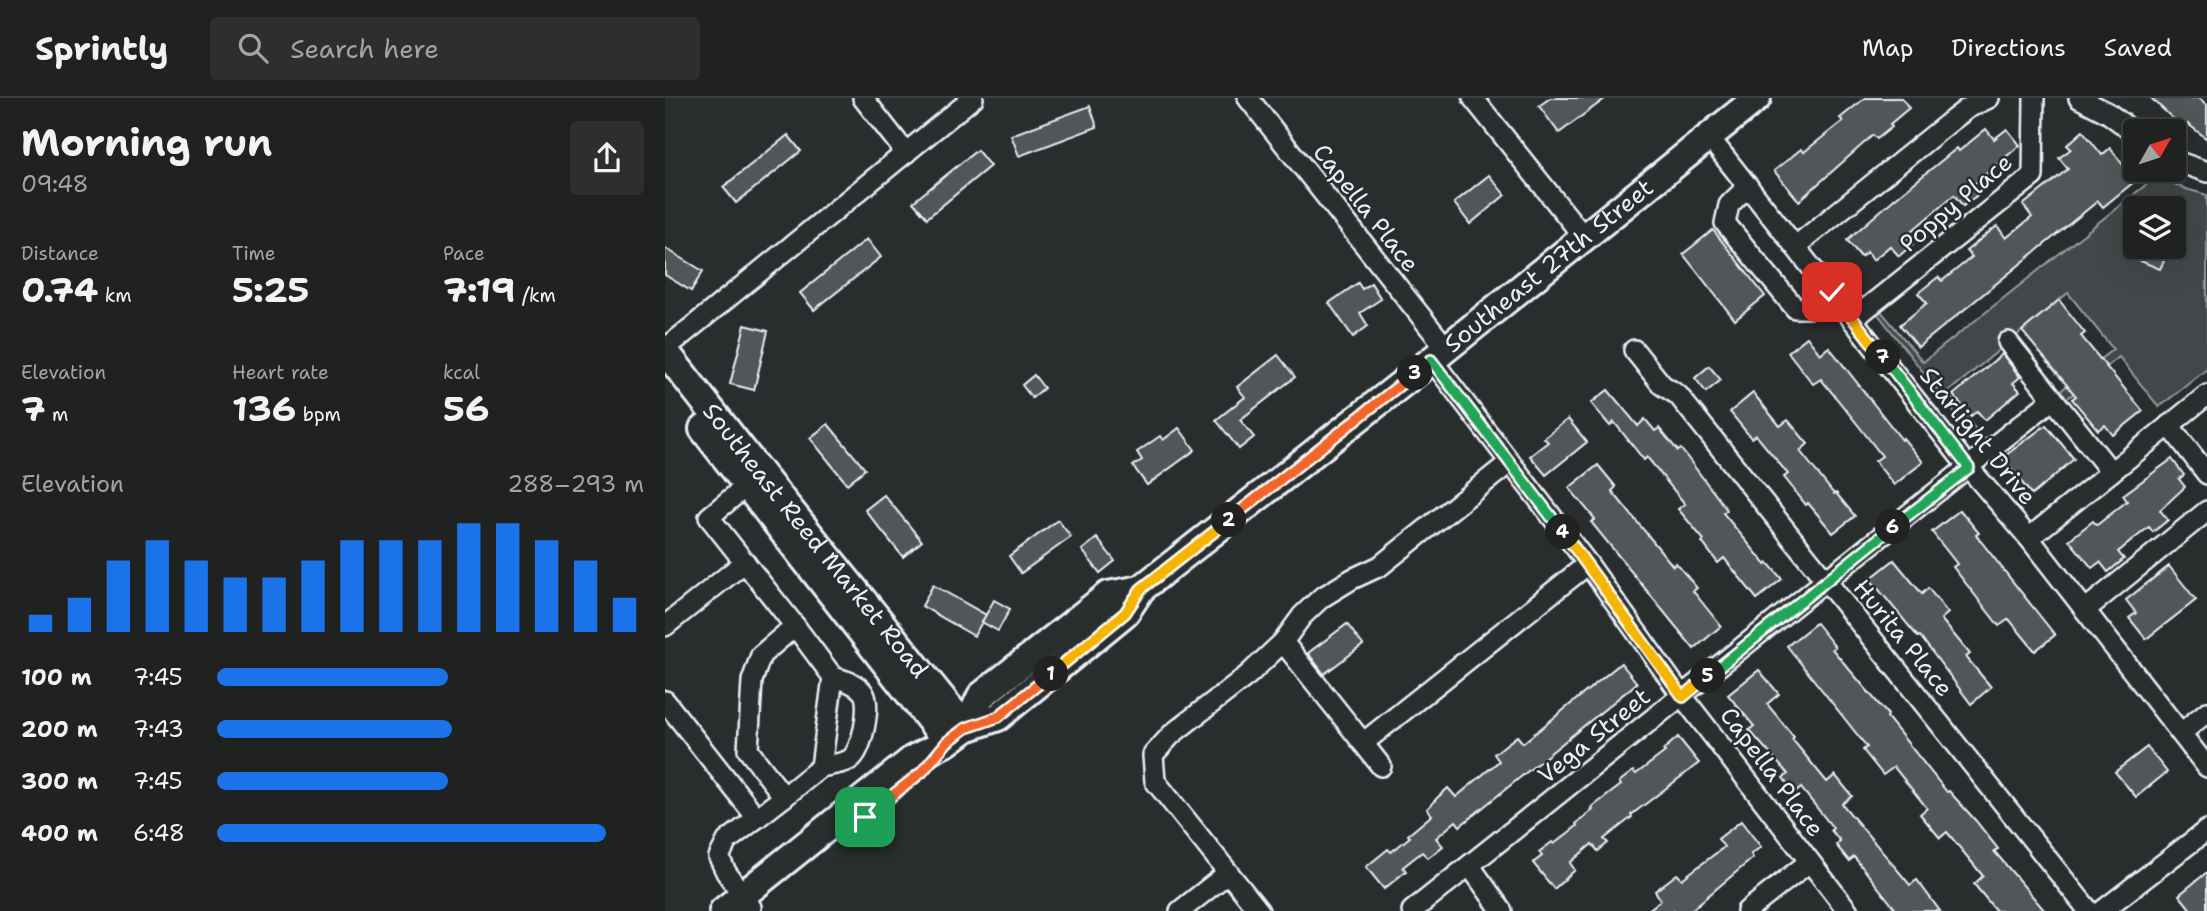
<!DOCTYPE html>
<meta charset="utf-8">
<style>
body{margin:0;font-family:"Shantell Sans",sans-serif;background:#2d2f2f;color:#f1f3f6;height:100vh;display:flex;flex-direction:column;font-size:26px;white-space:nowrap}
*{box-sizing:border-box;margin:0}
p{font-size:23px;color:#a2a4a5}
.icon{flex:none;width:38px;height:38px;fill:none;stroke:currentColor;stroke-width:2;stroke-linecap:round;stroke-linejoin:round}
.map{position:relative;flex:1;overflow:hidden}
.panel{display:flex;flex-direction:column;background:#202222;width:665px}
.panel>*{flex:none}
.needle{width:46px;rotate:51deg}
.tools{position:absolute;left:1458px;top:21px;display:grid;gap:14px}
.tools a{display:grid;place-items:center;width:63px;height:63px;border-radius:7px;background:#202222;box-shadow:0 7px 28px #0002,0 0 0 2px #3d3f40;font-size:35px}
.pin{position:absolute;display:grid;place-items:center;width:60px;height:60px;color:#fff;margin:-30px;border-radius:14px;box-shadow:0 4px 10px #0006}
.km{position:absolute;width:35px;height:35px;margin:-18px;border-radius:50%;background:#222;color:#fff;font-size:19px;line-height:35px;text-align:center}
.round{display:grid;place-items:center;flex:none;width:74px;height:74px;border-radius:7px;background:#2d2f2f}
.summary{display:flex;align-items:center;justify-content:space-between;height:119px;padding:0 21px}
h1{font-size:38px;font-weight:700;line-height:52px}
.metrics{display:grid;grid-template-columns:repeat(3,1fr);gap:10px;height:119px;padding:7px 21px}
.metrics div{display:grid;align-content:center}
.metrics b{font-size:35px;font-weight:700}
.metrics small{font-size:19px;font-weight:400}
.metrics p{font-size:19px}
.chart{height:196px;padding:14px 21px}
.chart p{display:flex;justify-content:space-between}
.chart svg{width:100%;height:126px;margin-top:7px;stroke:#1a73e8;stroke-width:6}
ul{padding:0 21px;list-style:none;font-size:23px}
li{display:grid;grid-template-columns:112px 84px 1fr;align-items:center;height:52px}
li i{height:18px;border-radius:9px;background:#1a73e8}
header{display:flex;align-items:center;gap:42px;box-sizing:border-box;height:98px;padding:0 35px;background:#202222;border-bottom:2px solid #3d3f40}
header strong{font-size:33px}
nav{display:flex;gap:38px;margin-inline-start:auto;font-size:24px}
.search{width:490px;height:63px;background:#2d2f2f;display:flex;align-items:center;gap:18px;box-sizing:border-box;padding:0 24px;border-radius:7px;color:#a2a4a5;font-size:26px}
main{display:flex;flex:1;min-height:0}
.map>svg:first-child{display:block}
.green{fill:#424648;stroke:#959ca0;stroke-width:2;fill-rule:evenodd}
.building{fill:#535759;stroke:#e8f1f8;stroke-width:2}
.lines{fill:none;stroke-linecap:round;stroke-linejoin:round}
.minor-casing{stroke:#e8f1f8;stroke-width:24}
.major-casing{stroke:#e8f1f8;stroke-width:32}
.minor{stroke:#2a2d2e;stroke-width:19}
.major{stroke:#2a2d2e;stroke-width:26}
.split-1-casing{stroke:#fff;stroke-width:14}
.split-2-casing{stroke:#fff;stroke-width:14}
.split-3-casing{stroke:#fff;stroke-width:14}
.split-4-casing{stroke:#fff;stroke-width:14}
.split-5-casing{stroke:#fff;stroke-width:14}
.split-6-casing{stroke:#fff;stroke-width:14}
.split-7-casing{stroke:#fff;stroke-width:14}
.split-8-casing{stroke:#fff;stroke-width:14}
.split-1{stroke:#f0652b;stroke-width:9}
.split-2{stroke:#f5b400;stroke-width:9}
.split-3{stroke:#f0652b;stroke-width:9}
.split-4{stroke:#22a559;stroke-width:9}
.split-5{stroke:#f5b400;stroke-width:9}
.split-6{stroke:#22a559;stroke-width:9}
.split-7{stroke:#22a559;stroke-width:9}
.split-8{stroke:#f5b400;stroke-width:9}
.labels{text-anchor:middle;stroke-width:5;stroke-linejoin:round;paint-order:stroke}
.street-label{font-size:24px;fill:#e8f1f8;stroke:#2a2d2e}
</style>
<header>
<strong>Sprintly</strong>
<div class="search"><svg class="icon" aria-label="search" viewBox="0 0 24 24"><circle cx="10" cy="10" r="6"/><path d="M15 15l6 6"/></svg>Search here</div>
<nav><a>Map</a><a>Directions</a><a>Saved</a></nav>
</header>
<main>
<section class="panel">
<div class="summary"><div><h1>Morning run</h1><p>09:48</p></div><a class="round"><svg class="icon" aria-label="share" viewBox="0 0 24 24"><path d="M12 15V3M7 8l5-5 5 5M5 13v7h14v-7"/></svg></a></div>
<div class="metrics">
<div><p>Distance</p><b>0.74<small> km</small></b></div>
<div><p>Time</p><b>5:25</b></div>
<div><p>Pace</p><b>7:19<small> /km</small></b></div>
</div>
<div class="metrics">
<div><p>Elevation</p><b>7<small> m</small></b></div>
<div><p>Heart rate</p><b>136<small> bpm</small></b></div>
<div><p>kcal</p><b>56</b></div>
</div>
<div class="chart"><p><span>Elevation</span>288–293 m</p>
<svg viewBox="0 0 160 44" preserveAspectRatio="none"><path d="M5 44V38M15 44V32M25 44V19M35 44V12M45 44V19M55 44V25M65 44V25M75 44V19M85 44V12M95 44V12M105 44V12M115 44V6M125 44V6M135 44V12M145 44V19M155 44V32"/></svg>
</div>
<ul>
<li><b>100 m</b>7:45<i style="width:54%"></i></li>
<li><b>200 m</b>7:43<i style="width:55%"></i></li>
<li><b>300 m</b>7:45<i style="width:54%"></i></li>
<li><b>400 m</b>6:48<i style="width:91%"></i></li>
</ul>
</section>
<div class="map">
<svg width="1542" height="813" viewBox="0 0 1542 813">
<rect width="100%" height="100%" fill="#2a2d2e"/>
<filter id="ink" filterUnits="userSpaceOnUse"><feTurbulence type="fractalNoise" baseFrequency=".0143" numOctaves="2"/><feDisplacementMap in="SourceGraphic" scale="14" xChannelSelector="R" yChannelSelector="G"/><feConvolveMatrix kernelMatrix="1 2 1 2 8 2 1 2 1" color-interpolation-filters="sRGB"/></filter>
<g filter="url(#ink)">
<!-- green -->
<path class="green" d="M1492,78L1521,91L1542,97V271L1494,309L1454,259L1399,303L1393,295L1448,251L1403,195L1282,295L1316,338L1311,342L1213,216L1216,213L1258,264ZM1470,110H1508V149H1470Z"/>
<!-- building -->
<g class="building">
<polygon points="885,0 941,0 894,35 874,8"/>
<polygon points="1200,0 1237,0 1244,10 1225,26 1227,29 1212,41 1208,37 1134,103 1109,73 1136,51 1139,54 1178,23 1175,20"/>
<polygon points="1486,0 1534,0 1542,7 1542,41 1523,26 1519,31"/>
<polygon points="425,8 432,29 354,58 346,37"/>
<polygon points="1321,31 1329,41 1342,31 1355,47 1308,87 1315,95 1298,108 1289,97 1241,138 1248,146 1234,158 1225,148 1208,162 1202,154 1196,159 1182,142 1228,102 1292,50 1294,53"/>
<polygon points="1418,33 1437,57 1445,50 1458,67 1463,64 1475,79 1438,109 1433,103 1253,249 1235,227 1262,205 1253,195 1273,179 1277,183 1307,159 1301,153 1332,128 1341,140 1367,119 1358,107 1403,71 1394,60 1406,51 1402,47"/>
<polygon points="123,37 136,53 71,105 58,89"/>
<polygon points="312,52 325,68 262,120 248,104"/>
<polygon points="824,77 840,97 805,126 789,105"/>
<polygon points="1048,132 1100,198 1070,222 1018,156"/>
<polygon points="202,141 216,159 149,212 135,195"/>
<polygon points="1479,149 1502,156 1495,171 1473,162"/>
<polygon points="0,150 38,173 26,193 0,177"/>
<polygon points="693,185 697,191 706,185 716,201 695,215 703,228 688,239 664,205"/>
<polygon points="1394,202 1420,235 1416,238 1478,313 1448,337 1440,327 1433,332 1407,301 1411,298 1357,233"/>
<polygon points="80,227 103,233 89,292 65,286"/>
<polygon points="1142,239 1155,256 1164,249 1237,342 1238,340 1258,364 1229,387 1210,363 1217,358 1193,327 1156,281 1148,286 1123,254"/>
<polygon points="1337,256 1355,279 1348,285 1355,293 1320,322 1312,313 1306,318 1288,297"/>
<polygon points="613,257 630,279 575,322 589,339 574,351 551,322 580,299 572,289"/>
<polygon points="1044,268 1056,282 1041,294 1030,280"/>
<polygon points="369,277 379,290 367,300 357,287"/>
<polygon points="943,292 973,328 980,321 990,333 994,330 1013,353 1016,351 1062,412 1058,415 1101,467 1103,465 1117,481 1092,501 1059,460 1053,465 1037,444 1039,442 1013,411 1020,406 982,359 979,362 949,324 945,328 926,305"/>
<polygon points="1088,295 1115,328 1123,322 1143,346 1135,353 1169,396 1171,395 1190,418 1168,435 1143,405 1141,407 1119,379 1123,376 1091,337 1086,340 1065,314"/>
<polygon points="903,321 922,344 881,377 865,358 883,344 879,340"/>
<polygon points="163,326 200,371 182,386 145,340"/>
<polygon points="1381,327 1409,361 1367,397 1337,360"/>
<polygon points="514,330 530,352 482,387 468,368 477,362 472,354 495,338 498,342"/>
<polygon points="1507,361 1519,377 1514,381 1520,389 1495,412 1503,422 1488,434 1484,429 1453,454 1459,461 1443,474 1435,464 1427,470 1404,442 1428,423 1432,427 1462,403 1458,397"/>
<polygon points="933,367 951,389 947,393 1008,468 1011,465 1032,490 1028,493 1056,528 1029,551 926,424 930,421 904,390"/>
<polygon points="219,397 257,443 238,459 200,412"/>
<polygon points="1295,412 1314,435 1311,437 1390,537 1370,553 1344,521 1334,528 1288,469 1292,466 1267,434"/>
<polygon points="393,422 406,439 356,475 344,458"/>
<polygon points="432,440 450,463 435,475 417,452"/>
<polygon points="1229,462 1257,496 1263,490 1283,515 1276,521 1305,556 1301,559 1326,589 1306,606 1255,538 1253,539 1205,481"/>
<polygon points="1504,468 1531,502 1481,541 1464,520 1471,515 1461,502"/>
<polygon points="268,487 321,517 309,538 257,508"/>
<polygon points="329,502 345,511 333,533 317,524"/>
<polygon points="1151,525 1170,549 1167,551 1223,617 1222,619 1282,694 1284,693 1311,723 1333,751 1329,753 1380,813 1331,813 1309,786 1318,778 1282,734 1275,740 1255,716 1262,710 1229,669 1218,677 1198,652 1202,649 1122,548"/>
<polygon points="682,526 698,547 659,576 643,555"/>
<polygon points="956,565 972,585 795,728 791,723 771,740 778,748 763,760 757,754 738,769 741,773 719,791 701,769 723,751 726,754 745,739 743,737 767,717 762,711 772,700 783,690 791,699 834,663 829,656 852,638 858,645"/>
<polygon points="1094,572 1114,596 1102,606 1129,639 1127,641 1162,684 1170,677 1187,698 1177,706 1245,787 1252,782 1275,813 1232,813 1189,759 1184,763 1171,747 1175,743 1166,732 1168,730 1136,690 1130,695 1118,680 1123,676 1084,632 1089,628 1063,597"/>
<polygon points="1013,639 1034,665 966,717 967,719 939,741 943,745 933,753 927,746 905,765 910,772 889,791 868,765 877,758 874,754 887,744 889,746 912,728 911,726 928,712 926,710 956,687 954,684 968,673 971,676 1000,654 998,652"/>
<polygon points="1482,649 1502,674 1471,699 1450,674"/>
<polygon points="1076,723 1096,749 1086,756 1088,760 1025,813 982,813 996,802 990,793 1012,776 1017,781 1059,749 1053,741"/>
<polygon points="1542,774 1542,813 1527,813 1514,797"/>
</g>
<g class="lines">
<defs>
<g id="minor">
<polyline points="198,0 241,55"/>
<polyline points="583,0 781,250"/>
<polyline points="808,0 918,138"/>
<polyline points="1414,0 1443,15 1470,35"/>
<polyline points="1044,39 1304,370 1364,440 1542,669"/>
<polyline points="1508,62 1542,74"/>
<polyline points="1083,88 1064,107 1060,125 1130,210 1143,210 1167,194"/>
<polyline points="1131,148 1286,23 1303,10 1324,0"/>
<polyline points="1188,221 1368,78 1369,0"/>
<polyline points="1343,244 1446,374"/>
<polyline points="0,251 308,0"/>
<polyline points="969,252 997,287 1013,297 1424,813"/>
<polyline points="767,262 923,466 1018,599 1183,813"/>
<polyline points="1504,327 1542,376"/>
<polyline points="1364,440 1542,297"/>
<polyline points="1420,512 1542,413"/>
<polyline points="0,528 80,464"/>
<path d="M130,528L168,579L156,669C165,667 176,666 184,662C197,655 207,606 198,594C191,585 179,582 168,579"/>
<polyline points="618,544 698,645 923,466"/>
<polyline points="0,603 92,720"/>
<polyline points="1516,635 1542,614"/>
<polyline points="698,645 716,668"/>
<polyline points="119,699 156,669"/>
<polyline points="805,768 837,813"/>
<polyline points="86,809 61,774 54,759 62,743 119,699 83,652 87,583 96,557 130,528 44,419 92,379"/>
<polyline points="515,813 563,775"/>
<polyline points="594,813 490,683 488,657 507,636 583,577 618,544 637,518 656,500 687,481 715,468 844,365"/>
<polyline points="747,813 1388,301"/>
<polyline points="1082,813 1144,764"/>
<polyline points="1437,813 1542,732"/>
</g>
<g id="major">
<path id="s1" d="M0,253L96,376L301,630"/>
<polyline points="38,331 282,644"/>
<polyline points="301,630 316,598 443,497 476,491"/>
<path id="s2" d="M58,813L248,661L282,644L301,630L333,619L460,515L476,491L767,262L1092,0"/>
</g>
</defs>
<!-- minor casing -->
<use href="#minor" class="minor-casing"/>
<!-- major casing -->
<use href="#major" class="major-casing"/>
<!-- minor -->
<use href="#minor" class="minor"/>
<!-- major -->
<use href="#major" class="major"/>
</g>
</g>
<g class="lines" filter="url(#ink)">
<defs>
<polyline id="split-1" points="200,719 257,674 282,644 301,630 333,619 386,576"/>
<polyline id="split-2" points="386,576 460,515 476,491 564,422"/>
<polyline id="split-3" points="564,422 750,275"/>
<polyline id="split-4" points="750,275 766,262 898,434"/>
<polyline id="split-5" points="898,434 1018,599 1043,578"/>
<polyline id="split-6" points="1043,578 1228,429"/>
<polyline id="split-7" points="1218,259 1304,370 1228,429"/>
<polyline id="split-8" points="1167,194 1218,259"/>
</defs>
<!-- split-1 casing -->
<use href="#split-1" class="split-1-casing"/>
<!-- split-2 casing -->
<use href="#split-2" class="split-2-casing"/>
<!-- split-3 casing -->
<use href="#split-3" class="split-3-casing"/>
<!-- split-4 casing -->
<use href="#split-4" class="split-4-casing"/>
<!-- split-5 casing -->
<use href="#split-5" class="split-5-casing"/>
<!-- split-6 casing -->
<use href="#split-6" class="split-6-casing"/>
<!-- split-7 casing -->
<use href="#split-7" class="split-7-casing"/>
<!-- split-8 casing -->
<use href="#split-8" class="split-8-casing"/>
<!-- split-1 -->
<use href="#split-1" class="split-1"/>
<!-- split-2 -->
<use href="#split-2" class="split-2"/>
<!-- split-3 -->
<use href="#split-3" class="split-3"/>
<!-- split-4 -->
<use href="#split-4" class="split-4"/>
<!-- split-5 -->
<use href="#split-5" class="split-5"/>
<!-- split-6 -->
<use href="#split-6" class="split-6"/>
<!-- split-7 -->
<use href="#split-7" class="split-7"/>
<!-- split-8 -->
<use href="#split-8" class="split-8"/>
</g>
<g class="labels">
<!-- street labels -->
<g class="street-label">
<text transform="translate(1291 105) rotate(-40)" y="8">Poppy Place</text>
<text transform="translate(701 110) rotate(52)" y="8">Capella Place</text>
<text dy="8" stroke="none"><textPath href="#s2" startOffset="1052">Southeast 27th Street</textPath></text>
<text transform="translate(1313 338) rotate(51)" y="8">Starlight Drive</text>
<text dy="8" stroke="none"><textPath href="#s1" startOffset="242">Southeast Reed Market Road</textPath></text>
<text transform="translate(1238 540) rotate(51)" y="8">Hurita Place</text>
<text transform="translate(929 638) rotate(-39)" y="8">Vega Street</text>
<text transform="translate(1107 674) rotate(53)" y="8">Capella Place</text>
</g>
</g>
</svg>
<div class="tools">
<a><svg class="needle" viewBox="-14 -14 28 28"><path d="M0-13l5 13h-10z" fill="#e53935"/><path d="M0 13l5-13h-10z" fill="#a2a4a5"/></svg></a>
<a><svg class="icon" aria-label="layers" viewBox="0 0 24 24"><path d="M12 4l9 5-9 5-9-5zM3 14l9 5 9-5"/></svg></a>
</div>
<div class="pin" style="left:200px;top:719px;background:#1e9e55"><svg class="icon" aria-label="arrive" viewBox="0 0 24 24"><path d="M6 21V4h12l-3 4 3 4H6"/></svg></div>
<div class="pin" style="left:1167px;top:194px;background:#d93025"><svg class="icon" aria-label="check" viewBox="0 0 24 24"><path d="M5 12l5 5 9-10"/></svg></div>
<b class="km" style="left:386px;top:576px">1</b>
<b class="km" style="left:564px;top:422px">2</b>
<b class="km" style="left:750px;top:275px">3</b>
<b class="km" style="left:898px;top:434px">4</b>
<b class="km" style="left:1043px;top:578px">5</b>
<b class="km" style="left:1228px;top:429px">6</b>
<b class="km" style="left:1218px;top:259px">7</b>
</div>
</main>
